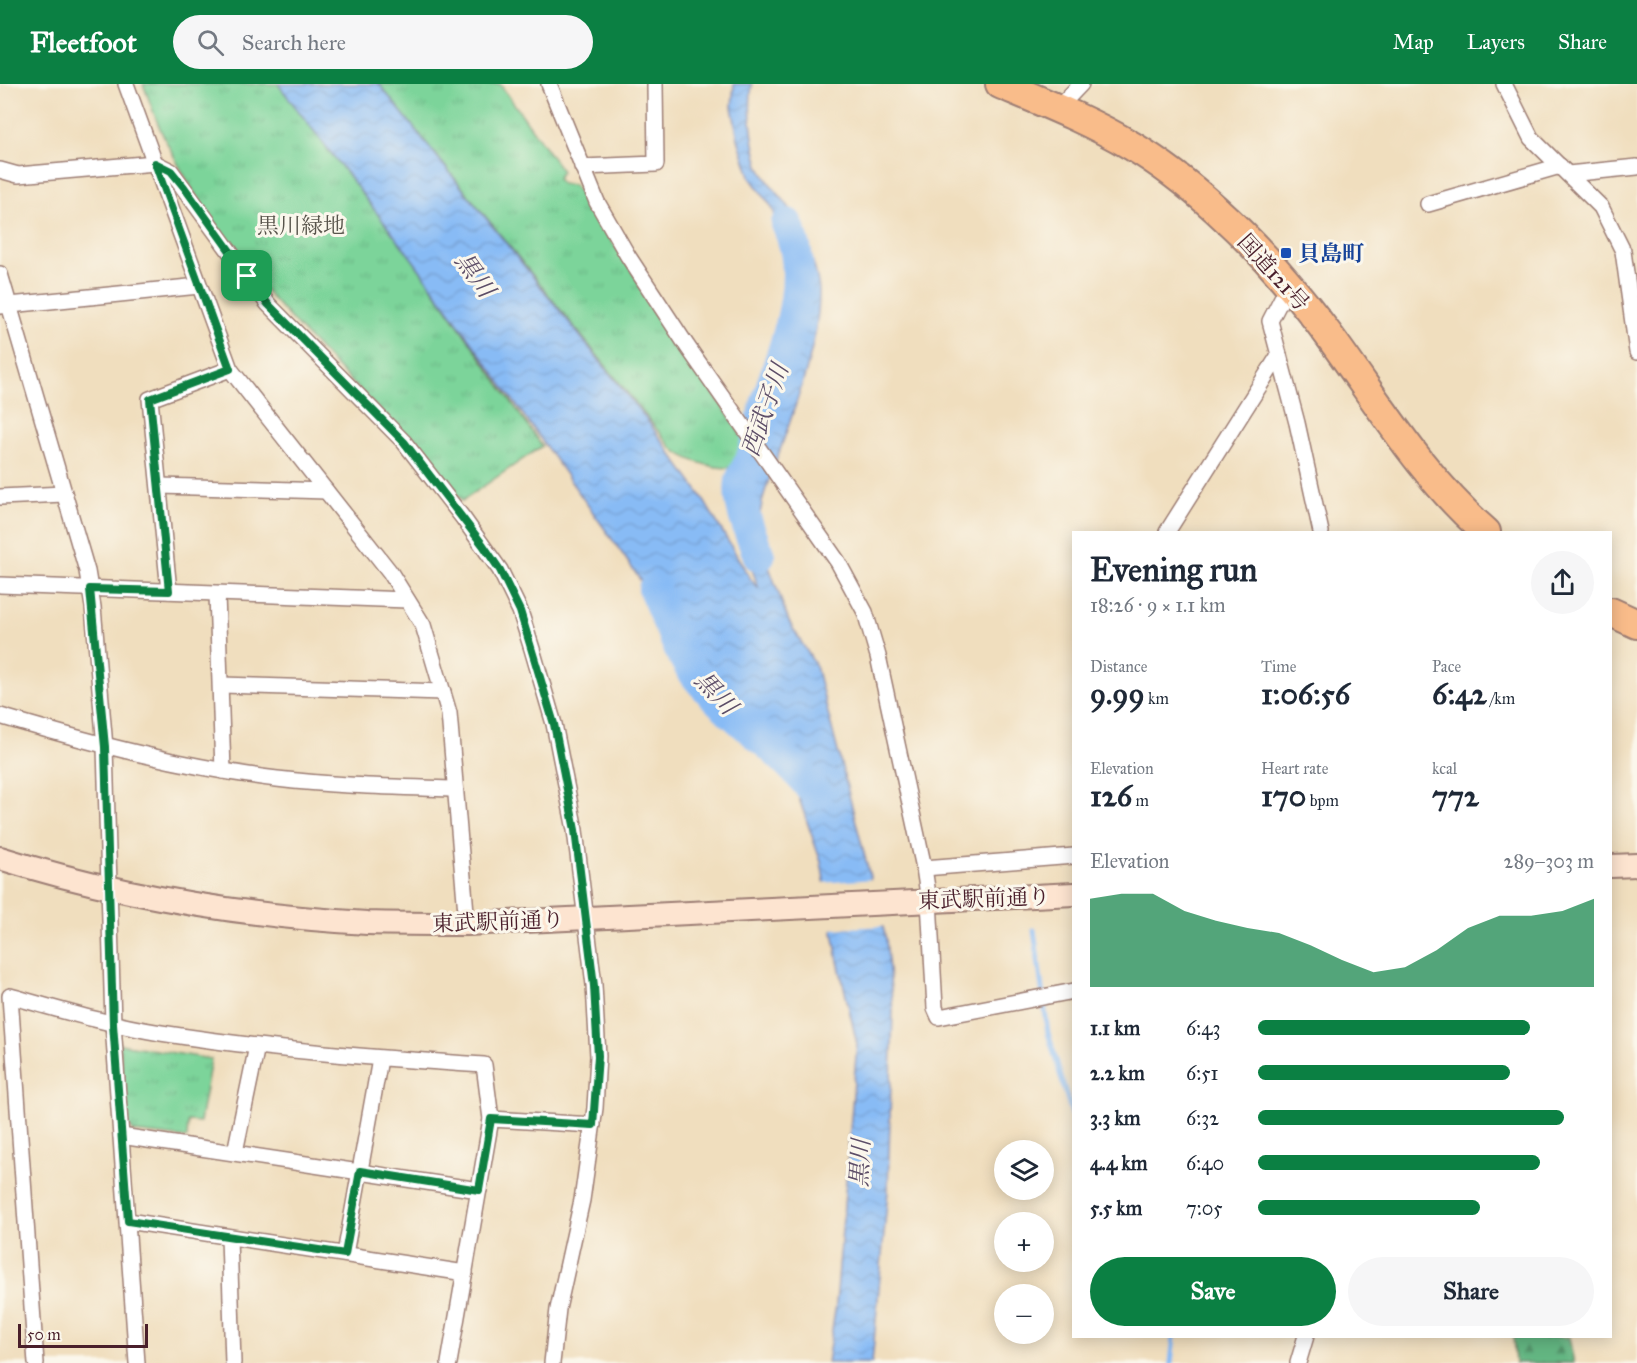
<!DOCTYPE html>
<meta charset="utf-8">
<style>
body{margin:0;font-family:"IM FELL Great Primer","Noto Serif JP",serif;background:#f6f6f7;color:#1f2937;height:100vh;display:flex;flex-direction:column;font-size:22px;white-space:nowrap}
*{box-sizing:border-box;margin:0}
p{font-size:20px;color:#747a83}
.icon{flex:none;width:33px;height:33px;fill:none;stroke:currentColor;stroke-width:2;stroke-linecap:round;stroke-linejoin:round}
.map{position:relative;flex:1;overflow:hidden}
.details{position:absolute;left:1072px;top:447px;width:540px;height:807px;display:flex;flex-direction:column;background:#fff;border-radius:0px;box-shadow:0 3px 15px #0003}
.details>*{flex:none}
.buttons{position:absolute;left:994px;top:1056px;display:grid;gap:12px}
.buttons a{display:grid;place-items:center;width:60px;height:60px;border-radius:50%;background:#fff;box-shadow:0 3px 15px #0003;font-size:30px}
.scale{position:absolute;left:18px;bottom:15px;width:130px;box-sizing:border-box;padding-left:6px;border:3px solid #4a1f2b;border-top:0;font-size:16px;line-height:21px;white-space:nowrap;color:#4a1f2b;-webkit-text-stroke:4px #fbf7ec;paint-order:stroke}
.pin{position:absolute;display:grid;place-items:center;width:51px;height:51px;color:#fff;margin:-26px;border-radius:12px;box-shadow:0 3px 9px #0006}
.round{display:grid;place-items:center;flex:none;width:63px;height:63px;border-radius:32px;background:#f6f6f7}
.headline{display:flex;align-items:center;justify-content:space-between;height:102px;padding:0 18px}
h1{font-size:33px;font-weight:800;line-height:45px}
.figures{display:grid;grid-template-columns:repeat(3,1fr);gap:9px;height:102px;padding:6px 18px}
.figures div{display:grid;align-content:center}
.figures b{font-size:30px;font-weight:800}
.figures small{font-size:16px;font-weight:400}
.figures p{font-size:16px}
.chart{height:168px;padding:12px 18px}
.chart p{display:flex;justify-content:space-between}
.chart svg{width:100%;height:108px;margin-top:6px;fill:#0b8043;opacity:.7}
.cta{display:flex;gap:12px;margin-top:auto;padding:12px 18px}
.cta a{flex:1;height:69px;border-radius:36px;background:#0b8043;color:#fff;font-size:24px;font-weight:800;line-height:69px;text-align:center}
.cta a+a{background:#f6f6f7;color:#1f2937}
ul{padding:0 18px;list-style:none;font-size:20px}
li{display:grid;grid-template-columns:96px 72px 1fr;align-items:center;height:45px}
li i{height:15px;border-radius:8px;background:#0b8043}
header{display:flex;align-items:center;gap:36px;box-sizing:border-box;height:84px;padding:0 30px;background:#0b8043;color:#fff}
header strong{font-size:28px}
nav{display:flex;gap:33px;margin-inline-start:auto;font-size:21px}
.search{width:420px;height:54px;background:#f6f6f7;display:flex;align-items:center;gap:15px;box-sizing:border-box;padding:0 21px;border-radius:33px;color:#747a83;font-size:22px}
.map>svg:first-child{display:block}
.forest{fill:url(#forest-firs);stroke:#576a56;stroke-width:1.5}
.park{fill:url(#park-tufts);stroke:#627a62;stroke-width:1.5}
.water{fill:url(#water-waves);stroke:#696d90;stroke-width:1.5}
.pier{fill:#f0debe}
.lines{fill:none;stroke-linecap:round;stroke-linejoin:round}
.stream{stroke:#88bbf5;stroke-width:5}
.river{stroke:#88bbf5;stroke-width:32}
.street-casing{stroke:#9d7e74;stroke-width:18}
.secondary-casing{stroke:#9d7e74;stroke-width:26}
.highway-casing{stroke:#9d7e74;stroke-width:32}
.street{stroke:#fff;stroke-width:15}
.secondary{stroke:#fde4d0;stroke-width:22}
.highway{stroke:#f9bc8a;stroke-width:28}
.route-casing{stroke:#fff;stroke-width:12}
.route{stroke:#0b8043;stroke-width:8}
.transit-dot{fill:#1a4fb4;stroke:#fbf7ec;stroke-width:2}
.labels{text-anchor:middle;stroke-width:6;stroke-linejoin:round;paint-order:stroke}
.park-label{font-size:22px;fill:#59554c;stroke:#fbf7ec}
.transit-label{font-size:22px;font-weight:bold;fill:#164399;stroke:#fbf7ec;text-anchor:start}
.street-label{font-size:22px;fill:#4a1f2b;stroke:#fbf7ec}
.water-label{font-size:24px;font-style:italic;fill:#5d4e68;stroke:#fbf7ec}
</style>
<header>
<strong>Fleetfoot</strong>
<div class="search"><svg class="icon" aria-label="search" viewBox="0 0 24 24"><circle cx="10" cy="10" r="6"/><path d="M15 15l6 6"/></svg>Search here</div>
<nav><a>Map</a><a>Layers</a><a>Share</a></nav>
</header>
<div class="map">
<svg width="1637" height="1279" viewBox="0 0 1637 1279">
<defs>
<pattern id="forest-firs" width="22" height="20" patternUnits="userSpaceOnUse" patternTransform="scale(1.5)"><rect width="22" height="20" fill="#64b682"/><path d="M5 1l3.5 6h-7zM16 11l3.5 6h-7z" fill="#54936b"/></pattern>
<pattern id="park-tufts" width="24" height="20" patternUnits="userSpaceOnUse" patternTransform="scale(1.5)"><rect width="24" height="20" fill="#7bd49a"/><path d="M3 7l-1-3M5 7V3M7 7l1-3M15 17l-1-3M17 17v-4M19 17l1-3" fill="none" stroke="#6cb685"/></pattern>
<pattern id="water-waves" width="16" height="10" patternUnits="userSpaceOnUse" patternTransform="scale(1.5)"><rect width="16" height="10" fill="#88bbf5"/><path d="M0 5q4-4 8 0t8 0" fill="none" stroke="#77a0d2"/></pattern>
</defs>
<rect width="100%" height="100%" fill="#fbf7ec"/>
<filter id="ink" filterUnits="userSpaceOnUse"><feTurbulence type="fractalNoise" baseFrequency=".0167" numOctaves="2"/><feDisplacementMap in="SourceGraphic" scale="12" xChannelSelector="R" yChannelSelector="G"/><feConvolveMatrix kernelMatrix="1 2 1 2 8 2 1 2 1" color-interpolation-filters="sRGB"/></filter>
<filter id="wash" filterUnits="userSpaceOnUse"><feTurbulence type="fractalNoise" baseFrequency=".008" numOctaves="4" result="noise"/><feDisplacementMap in="SourceGraphic" scale="24" xChannelSelector="R" yChannelSelector="G"/><feGaussianBlur stdDeviation="1.35" result="paint"/><feColorMatrix in="noise" values="0 0 0 0 0 0 0 0 0 0 0 0 0 0 0 0 0 1.4 0 .05"/><feComposite in="paint" operator="in"/></filter>
<g filter="url(#wash)">
<rect width="100%" height="100%" fill="#f0debe"/>
<!-- forest -->
<polygon class="forest" points="1513,1253 1569,1253 1574,1279 1515,1279"/>
<!-- park -->
<g class="park">
<path d="M143,0H278L413,176L542,362L462,417C406,348 340,290 281,224C237,176 196,117 167,59C157,41 151,20 143,0Z"/>
<path d="M379,0H500L562,87L557,95L562,100L574,101L735,341L749,365L744,379C726,391 685,377 671,363Z"/>
<polygon points="120,960 211,975 200,1038 188,1037 187,1054 134,1048 125,1037"/>
</g>
<!-- water -->
<path class="water" d="M278,0H379L647,336L700,410L750,494L759,505L746,468L747,399L774,335L793,270L806,209L802,190L788,159L771,122L751,95L738,55L732,23L734,0H752C748,24 752,58 759,81C765,98 781,111 791,126C802,143 818,187 819,207C820,255 796,321 780,366C769,396 755,425 760,458L789,538L816,582L886,855L893,926L888,1107L872,1279H827L836,1220L857,960L838,877L821,778L784,671L700,584L624,472L413,176Z"/>
<!-- pier -->
<polygon class="pier" points="874,795 886,842 829,845 821,799"/>
<g class="lines">
<!-- stream -->
<g class="stream">
<polyline points="1034,846 1048,949 1074,1037"/>
<polyline points="1171,1279 1174,1252"/>
</g>
<!-- river -->
<g class="river">
<path d="M759,472C751,450 737,421 741,397C742,390 748,383 751,376C758,356 762,334 768,314C785,260 814,195 787,140"/>
<path d="M654,505C665,529 679,569 694,589C729,634 782,664 816,710"/>
</g>
</g>
</g>
<g filter="url(#ink)">
<g class="lines">
<defs>
<g id="street">
<polyline points="126,0 230,285 390,488 423,541 449,629 467,840"/>
<polyline points="549,0 597,118 628,172 687,262 838,478 865,528 878,572 924,784 929,817 935,924 939,933 1074,907"/>
<polyline points="1504,0 1531,54 1601,123 1623,167 1637,268"/>
<polyline points="1058,24 1081,0"/>
<polyline points="582,83 656,80 655,0"/>
<polyline points="0,86 18,91 155,79 171,87 268,220 404,358 463,434 500,486 520,527 532,565 554,640 575,746 594,901 598,972 595,1024 582,1116 558,1225 552,1279"/>
<polyline points="1568,90 1637,83"/>
<polyline points="1428,120 1560,82"/>
<polyline points="0,190 87,487 93,523 105,663 113,940 137,1279"/>
<polyline points="1289,200 1270,237 1297,339 1321,448"/>
<polyline points="0,222 199,202"/>
<polyline points="160,402 326,407"/>
<polyline points="0,413 64,410"/>
<polyline points="1167,448 1279,271"/>
<polyline points="0,501 407,516"/>
<polyline points="169,507 150,315 230,285"/>
<polyline points="217,510 223,687"/>
<polyline points="222,601 443,608"/>
<path d="M0,632C91,659 182,683 277,695C336,702 396,703 455,705"/>
<polyline points="924,784 1074,772"/>
<polyline points="491,1035 593,1041"/>
<polyline points="121,1052 479,1106"/>
<polyline points="235,1068 257,962"/>
<polyline points="128,1137 465,1189"/>
<polyline points="229,1153 233,1279"/>
<polyline points="345,1170 380,975"/>
<path d="M36,1279L10,912C60,926 110,941 161,949C268,966 376,974 484,981L491,1035L449,1279"/>
<polyline points="1298,1279 1306,1252"/>
</g>
<g id="secondary">
<path d="M0,774C117,811 244,832 367,839C400,840 434,840 467,840L1074,810"/>
<polyline points="1611,782 1637,781"/>
</g>
<g id="highway">
<path d="M1000,0C1045,19 1090,37 1132,62C1188,95 1246,150 1288,200C1358,280 1405,378 1486,448"/>
<polyline points="1611,528 1637,540"/>
</g>
</defs>
<!-- street casing -->
<use href="#street" class="street-casing"/>
<!-- secondary casing -->
<use href="#secondary" class="secondary-casing"/>
<!-- highway casing -->
<use href="#highway" class="highway-casing"/>
<!-- street -->
<use href="#street" class="street"/>
<!-- secondary -->
<use href="#secondary" class="secondary"/>
<!-- highway -->
<use href="#highway" class="highway"/>
</g>
</g>
<g class="lines" filter="url(#ink)">
<defs>
<polygon id="route" points="155,79 171,87 184,103 268,220 404,358 483,461 500,486 520,527 554,640 575,746 594,902 598,972 593,1041 491,1035 479,1106 360,1087 345,1170 128,1137 113,940 105,663 90,505 169,507 150,315 230,285"/>
</defs>
<!-- route casing -->
<use href="#route" class="route-casing"/>
<!-- route -->
<use href="#route" class="route"/>
</g>
<!-- markers -->
<rect class="transit-dot" x="1280" y="163" width="12" height="12" rx="3"/>
<g class="labels">
<!-- park labels -->
<g class="park-label">
<text x="301" y="149">黒川緑地</text>
</g>
<!-- transit labels -->
<g class="transit-label">
<text x="1298" y="177">貝島町</text>
</g>
<!-- street labels -->
<g class="street-label">
<text transform="translate(1274 188) rotate(48)" y="8">国道121号</text>
<text transform="translate(984 814) rotate(-2)" y="8">東武駅前通り</text>
<text transform="translate(498 837) rotate(-2)" y="8">東武駅前通り</text>
</g>
<!-- water labels -->
<g class="water-label">
<text transform="translate(475 191) rotate(54)" y="8">黒川</text>
<text transform="translate(765 326) rotate(-71)" y="8">西武子川</text>
<text transform="translate(716 609) rotate(47)" y="8">黒川</text>
<text transform="translate(860 1079) rotate(-87)" y="8">黒川</text>
</g>
</g>
</svg>
<div class="buttons">
<a><svg class="icon" aria-label="layers" viewBox="0 0 24 24"><path d="M12 4l9 5-9 5-9-5zM3 14l9 5 9-5"/></svg></a>
<a>+</a>
<a>−</a>
</div>
<div class="scale">50 m</div>
<div class="pin" style="left:247px;top:192px;background:#1e9e55"><svg class="icon" aria-label="arrive" viewBox="0 0 24 24"><path d="M6 21V4h12l-3 4 3 4H6"/></svg></div>
<section class="details">
<div class="headline"><div><h1>Evening run</h1><p>18:26 · 9 × 1.1 km</p></div><a class="round"><svg class="icon" aria-label="share" viewBox="0 0 24 24"><path d="M12 15V3M7 8l5-5 5 5M5 13v7h14v-7"/></svg></a></div>
<div class="figures">
<div><p>Distance</p><b>9.99<small> km</small></b></div>
<div><p>Time</p><b>1:06:56</b></div>
<div><p>Pace</p><b>6:42<small> /km</small></b></div>
</div>
<div class="figures">
<div><p>Elevation</p><b>126<small> m</small></b></div>
<div><p>Heart rate</p><b>170<small> bpm</small></b></div>
<div><p>kcal</p><b>772</b></div>
</div>
<div class="chart"><p><span>Elevation</span>289–303 m</p>
<svg viewBox="0 0 160 44" preserveAspectRatio="none"><path d="M0 44V8L10 6L20 6L30 13L40 17L50 20L60 22L70 27L80 33L90 38L100 36L110 29L120 20L130 15L140 15L150 13L160 8V44z"/></svg>
</div>
<ul>
<li><b>1.1 km</b>6:43<i style="width:81%"></i></li>
<li><b>2.2 km</b>6:51<i style="width:75%"></i></li>
<li><b>3.3 km</b>6:32<i style="width:91%"></i></li>
<li><b>4.4 km</b>6:40<i style="width:84%"></i></li>
<li><b>5.5 km</b>7:05<i style="width:66%"></i></li>
</ul>
<div class="cta"><a>Save</a><a>Share</a></div>
</section>
</div>
